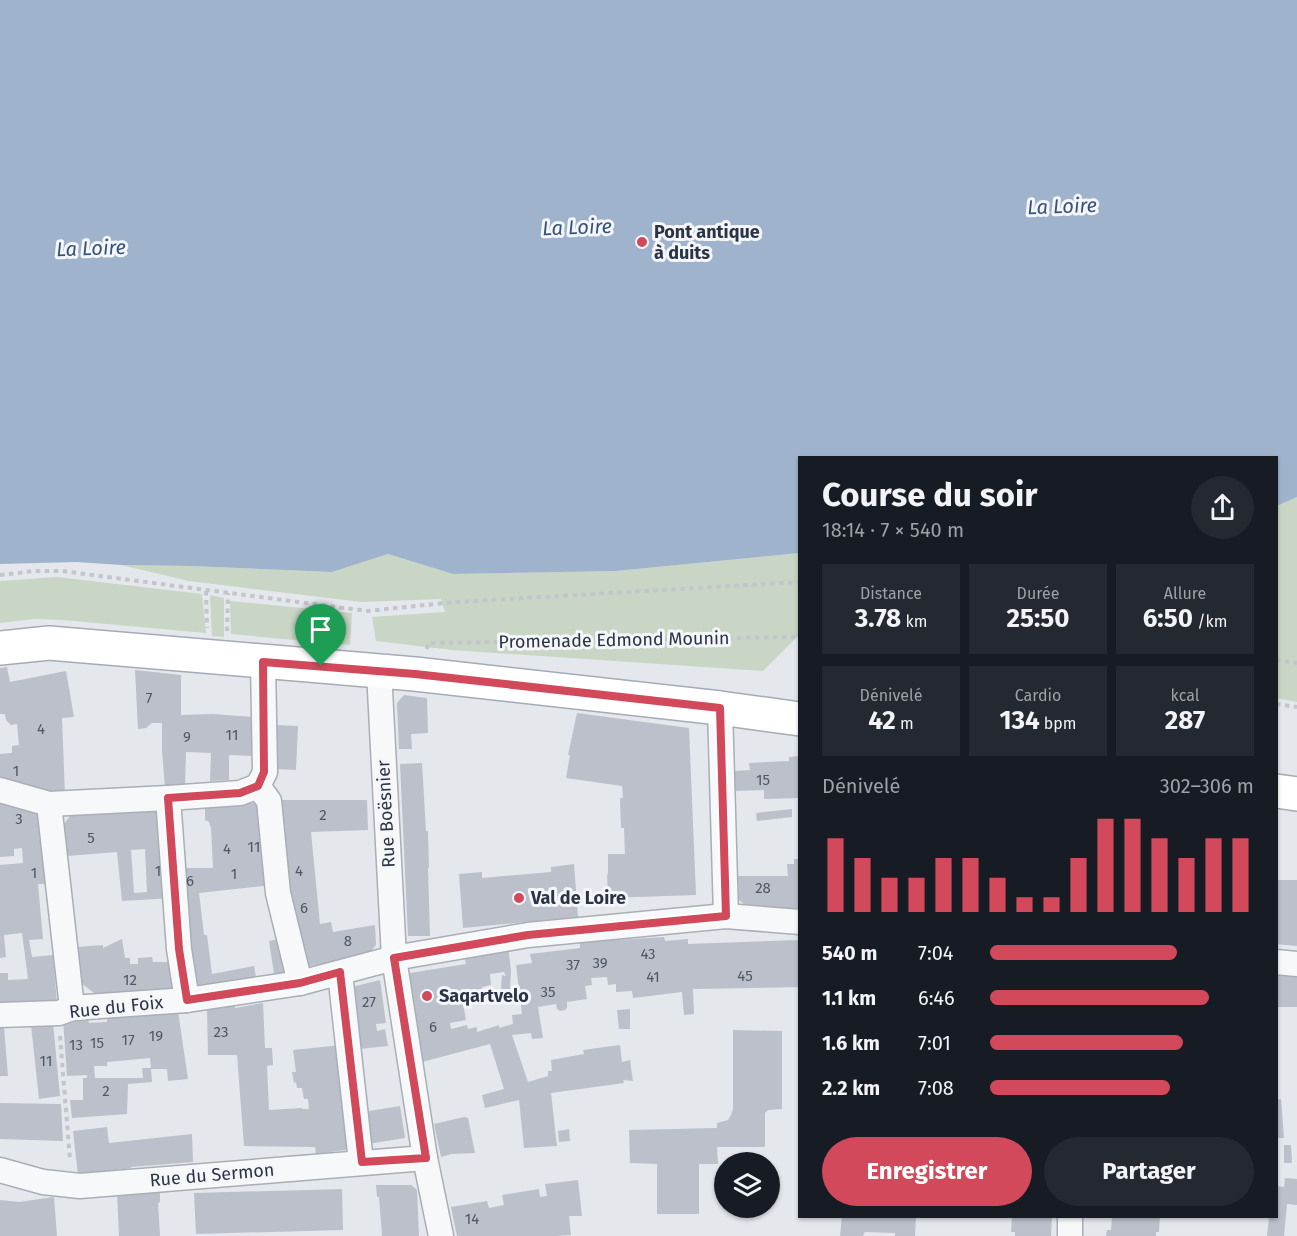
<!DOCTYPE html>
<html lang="fr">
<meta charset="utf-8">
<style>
body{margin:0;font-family:"Fira Sans",sans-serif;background:#242831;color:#f1f3f6;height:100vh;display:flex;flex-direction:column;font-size:22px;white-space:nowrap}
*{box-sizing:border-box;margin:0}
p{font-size:20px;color:#9ea1a6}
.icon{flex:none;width:33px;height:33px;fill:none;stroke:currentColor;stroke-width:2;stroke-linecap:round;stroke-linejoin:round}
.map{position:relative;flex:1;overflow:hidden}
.sheet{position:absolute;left:798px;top:456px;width:480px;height:762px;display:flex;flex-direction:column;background:#171b24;border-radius:0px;box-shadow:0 2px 4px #0004}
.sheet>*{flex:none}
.tools{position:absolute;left:714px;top:1152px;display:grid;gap:12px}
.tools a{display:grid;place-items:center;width:66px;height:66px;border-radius:50%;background:#171b24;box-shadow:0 2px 4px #0004;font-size:30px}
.pin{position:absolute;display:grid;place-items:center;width:51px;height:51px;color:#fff;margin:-62px -26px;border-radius:50% 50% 50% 0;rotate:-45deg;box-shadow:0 0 6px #0007}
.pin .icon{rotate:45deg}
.round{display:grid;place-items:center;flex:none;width:63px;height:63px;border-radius:32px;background:#242831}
.overview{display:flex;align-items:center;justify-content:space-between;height:102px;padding:0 24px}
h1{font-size:33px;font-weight:700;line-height:45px}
.stats{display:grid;grid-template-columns:repeat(3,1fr);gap:9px;height:102px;padding:6px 24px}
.stats div{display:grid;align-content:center;border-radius:0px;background:#242831;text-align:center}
.stats b{font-size:26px;font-weight:700}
.stats small{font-size:16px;font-weight:400}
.stats p{font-size:16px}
.chart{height:168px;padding:12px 24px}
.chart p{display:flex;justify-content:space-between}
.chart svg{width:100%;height:108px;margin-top:6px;stroke:#d1495b;stroke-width:6}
.action{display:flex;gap:12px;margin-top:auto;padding:12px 24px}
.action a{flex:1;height:69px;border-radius:36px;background:#d1495b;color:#fff;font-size:24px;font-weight:700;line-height:69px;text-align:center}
.action a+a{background:#242831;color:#f1f3f6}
ul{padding:0 24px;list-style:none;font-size:20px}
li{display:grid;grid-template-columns:96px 72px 1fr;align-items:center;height:45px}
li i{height:15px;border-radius:8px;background:#d1495b}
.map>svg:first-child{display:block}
.green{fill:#c9d6c5}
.water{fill:#9fb4cc}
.building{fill:#bbc0ca;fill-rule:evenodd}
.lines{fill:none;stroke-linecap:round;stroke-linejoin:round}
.street-casing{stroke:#a9aeb7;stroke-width:27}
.primary-casing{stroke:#a3abb8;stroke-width:36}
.path{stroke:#c2c5cb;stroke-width:4;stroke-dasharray:4.5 4.5;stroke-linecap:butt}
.street{stroke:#f7f8fa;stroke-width:24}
.primary{stroke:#fff;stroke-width:33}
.route-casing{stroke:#fff;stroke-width:12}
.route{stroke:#d1495b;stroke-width:8}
.poi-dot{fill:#d1495b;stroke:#f4f6f9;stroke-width:2}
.labels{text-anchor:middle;stroke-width:6;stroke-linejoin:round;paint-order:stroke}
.number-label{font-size:15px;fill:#4f5766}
.poi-label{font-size:18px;font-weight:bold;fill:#2b3445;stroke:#f4f6f9;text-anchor:start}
.street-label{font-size:18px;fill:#2b3445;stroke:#f4f6f9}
.water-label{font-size:20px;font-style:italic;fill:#34527a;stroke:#f4f6f9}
</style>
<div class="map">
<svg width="1297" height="1236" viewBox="0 0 1297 1236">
<rect width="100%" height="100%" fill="#e4e7ec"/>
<!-- green -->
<g class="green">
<polygon points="1297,497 1297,702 1276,698 1277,506"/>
<polygon points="799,553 799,635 763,671 452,650 376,641 372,617 445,612 441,599 362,602 189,581 121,565 191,566 332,572 388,554 453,574 616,571"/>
<polygon points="57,577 202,594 206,633 63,620 34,619 0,623 0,581"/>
<polygon points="210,595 224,598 224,637 212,636"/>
<polygon points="230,601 352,613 350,645 231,634"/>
</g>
<!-- water -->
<polygon class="water" points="0,0 1297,0 1297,497 1277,506 1276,458 800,458 799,553 616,571 453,574 388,554 332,572 191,566 121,565 77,562 0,564"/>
<!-- building -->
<g class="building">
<polygon points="7,667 10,682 66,671 74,717 62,718 65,795 0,782 0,754 12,753 12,746 19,745 17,724 11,725 6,720 5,714 0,714 0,668"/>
<polygon points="135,670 181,675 181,715 213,714 253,717 253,756 229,755 229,780 210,781 211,753 186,752 185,785 165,787 162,751 162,723 152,723 146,728 138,729"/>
<polygon points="404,695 427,698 428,733 411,734 412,749 399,749 397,703"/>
<polygon points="577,713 689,728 696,895 608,898 607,875 608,874 608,854 625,854 624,828 621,828 620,798 623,798 622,786 566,778 570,755 568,755"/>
<polygon points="275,725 298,726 296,770 275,769"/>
<polygon points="800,756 800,798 764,799 764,790 735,791 735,771 750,770 749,763 789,761 789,757"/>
<polygon points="422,763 426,831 428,831 429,868 428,868 430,936 408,936 400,764"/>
<polygon points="276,800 367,800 368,830 311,832 320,924 331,922 333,932 375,925 376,945 368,955 310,966 300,960"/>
<polygon points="240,802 263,804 271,885 199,893 204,935 207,935 212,974 254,966 257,983 189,993 180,868 213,868 211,828 209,822 205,820 205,806"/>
<polygon points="0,803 36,806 45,884 38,884 43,939 29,940 32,957 53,955 57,1003 0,1006 0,973 8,973 8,980 28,979 22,933 4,935 6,957 0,958 0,865 23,863 22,848 14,849 14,856 0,857"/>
<path d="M163,807L172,898L122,901L117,852L67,856L64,824L76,808ZM145,849L147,892L134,893L131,850Z"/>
<polygon points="792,809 792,817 757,821 756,813"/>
<polygon points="794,859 800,859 800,908 749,908 739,900 738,876 788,876 787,864 794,864"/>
<polygon points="574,864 578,917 463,928 459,874 482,872 482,878 551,872 551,867"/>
<polygon points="1276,880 1297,880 1297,946 1276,944"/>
<polygon points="664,937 665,941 688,939 688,944 800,940 800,987 693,989 694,1014 684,1015 682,992 633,998 632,991 616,992 616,984 608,985 607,977 591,978 592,985 585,986 587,999 567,1002 567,1008 565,1010 560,1011 557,1009 556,1004 538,1007 543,1038 532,1039 531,1033 512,1035 528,1082 548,1076 548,1071 552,1071 551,1060 584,1054 583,1050 620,1045 622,1062 630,1060 633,1081 623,1080 624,1083 551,1093 557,1146 524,1148 519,1100 485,1108 482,1095 504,1089 490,1044 422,1062 410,1001 410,973 466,964 464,955 508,947 511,970 510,989 501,989 502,975 506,976 504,972 490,974 491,985 482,987 482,989 470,991 471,996 462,998 466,1020 450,1023 451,1029 467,1025 468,1029 477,1027 477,1032 499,1025 499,1028 513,1024 512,1015 522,1014 516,965 532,963 530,954 580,948 580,942"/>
<polygon points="283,938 290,974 275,980 269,941"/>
<polygon points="122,939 125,958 130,958 130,964 138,964 138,958 152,957 153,962 178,962 182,994 98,996 81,983 77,947 103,945 103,948"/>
<polygon points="1276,971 1297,973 1297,1007 1276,1007"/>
<polygon points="380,980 386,1023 376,1024 377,1031 385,1029 388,1046 359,1049 352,987"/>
<polygon points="263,1003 265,1048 272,1048 273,1065 267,1066 269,1110 302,1108 302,1109 309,1109 308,1099 304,1099 302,1088 297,1088 296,1082 294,1083 292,1072 296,1072 293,1050 341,1045 352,1149 316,1154 315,1147 244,1146 237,1055 208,1055 207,1008 234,1004 235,1008"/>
<polygon points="630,1009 630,1029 619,1029 617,1010"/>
<path d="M178,1011L188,1079L168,1081L167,1069H151L152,1082L128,1084L127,1114L72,1118L70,1100H83V1078H87V1075L67,1076L63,1020L88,1018L89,1023L107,1022V1017ZM150,1058L151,1068H142L143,1078H95L94,1066H107V1062Z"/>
<polygon points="53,1023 60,1096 39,1099 31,1025"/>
<polygon points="0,1028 4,1028 8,1076 0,1076"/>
<polygon points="733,1030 782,1031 782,1109 768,1110 765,1113 765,1147 717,1147 718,1164 699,1164 699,1214 657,1214 657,1164 630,1163 629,1130 717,1128 717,1123 728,1120 731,1115 733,1109"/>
<polygon points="1281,1099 1284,1138 1276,1138 1276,1100"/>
<polygon points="0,1103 61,1104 63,1141 0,1139"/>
<polygon points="400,1106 405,1138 368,1144 363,1112"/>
<polygon points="464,1117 468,1118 475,1153 452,1154 441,1157 434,1124"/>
<polygon points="107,1127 109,1143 192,1134 193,1162 131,1167 131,1168 78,1175 73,1131"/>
<polygon points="569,1129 570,1141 559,1142 558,1131"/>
<polygon points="1284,1145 1291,1145 1292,1163 1284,1163"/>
<polygon points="1285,1178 1297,1179 1297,1205 1287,1204 1284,1236 1267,1236 1269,1216 1276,1216 1276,1186 1284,1187"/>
<polygon points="578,1180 582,1216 569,1216 571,1235 556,1236 457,1236 451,1207 487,1201 489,1208 504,1205 502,1195 539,1189 540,1197 547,1196 545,1184"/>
<polygon points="376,1185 411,1185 417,1190 419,1236 382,1236 379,1197 377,1197"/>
<polygon points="342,1189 343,1230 196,1234 194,1193"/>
<polygon points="160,1190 160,1202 158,1203 160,1236 119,1236 117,1192"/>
<polygon points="54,1197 57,1236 0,1236 0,1200 19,1202"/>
<polygon points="842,1216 916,1216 915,1236 895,1236 895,1233 865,1232 863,1236 840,1236"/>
<polygon points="1012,1216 1052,1216 1051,1236 1015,1236 1015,1232 1011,1232"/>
<polygon points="1112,1216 1160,1216 1159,1232 1156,1232 1156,1236 1106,1236 1107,1230 1111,1230"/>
</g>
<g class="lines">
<defs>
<g id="street">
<polyline points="379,671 394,958 425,1158 441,1236"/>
<polyline points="720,708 726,916"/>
<polyline points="258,786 269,801 278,893 300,983"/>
<polyline points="258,786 265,772 263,662"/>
<polyline points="0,790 49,804 168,798 240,793 258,786"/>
<polyline points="168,798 179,949 187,1000"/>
<polyline points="49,804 72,1008"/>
<polyline points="1276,962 1297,964"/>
<polyline points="340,973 361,1162"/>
<polyline points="0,1015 59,1013 72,1008 187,1000 300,983 394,958 528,935 726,916 800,922"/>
<polyline points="0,1170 43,1182 80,1186 425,1158"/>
<polyline points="1070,1236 1070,1216"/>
</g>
<g id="primary">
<polyline points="0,648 49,643 415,674 720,708 800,719"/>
<polyline points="1276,791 1297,794"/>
</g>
</defs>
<!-- street casing -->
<use href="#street" class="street-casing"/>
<!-- primary casing -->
<use href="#primary" class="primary-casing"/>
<!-- path -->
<g class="path">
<polyline points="0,575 34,571 62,571 367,611 455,602 800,582"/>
<polyline points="206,591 207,628"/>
<polyline points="227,631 228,593"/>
<polyline points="427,649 428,643 800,637"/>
<polyline points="1276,660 1297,663"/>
<polyline points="1276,704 1297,707"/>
<polyline points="60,1036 70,1160"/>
</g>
<!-- street -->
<use href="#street" class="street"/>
<!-- primary -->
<use href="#primary" class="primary"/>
</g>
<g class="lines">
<defs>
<polygon id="route" points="263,662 415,674 720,708 726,916 528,935 394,958 426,1158 362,1162 340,972 300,983 187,1000 179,949 168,798 240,793 258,786 264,772"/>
</defs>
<!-- route casing -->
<use href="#route" class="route-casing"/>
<!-- route -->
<use href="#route" class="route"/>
</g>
<!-- markers -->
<g class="poi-dot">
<circle cx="642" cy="242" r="6"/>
<circle cx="519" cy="898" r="6"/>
<circle cx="427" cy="996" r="6"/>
</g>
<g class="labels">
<!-- number labels -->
<g class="number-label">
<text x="149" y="703">7</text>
<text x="41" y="734">4</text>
<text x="232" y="740">11</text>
<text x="187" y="742">9</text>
<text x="16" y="776">1</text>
<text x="763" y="785">15</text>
<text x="323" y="820">2</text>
<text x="19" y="824">3</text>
<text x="91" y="843">5</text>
<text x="254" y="852">11</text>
<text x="227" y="854">4</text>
<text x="158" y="876">1</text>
<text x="299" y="876">4</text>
<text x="34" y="878">1</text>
<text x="234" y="879">1</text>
<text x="190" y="886">6</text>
<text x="763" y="893">28</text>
<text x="304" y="913">6</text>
<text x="348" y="946">8</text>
<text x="648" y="959">43</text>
<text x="600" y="968">39</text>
<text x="573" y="970">37</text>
<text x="745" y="981">45</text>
<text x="653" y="982">41</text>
<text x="130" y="985">12</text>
<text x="548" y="997">35</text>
<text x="369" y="1007">27</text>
<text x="433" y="1032">6</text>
<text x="221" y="1037">23</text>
<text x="156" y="1041">19</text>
<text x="128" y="1045">17</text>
<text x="97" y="1048">15</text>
<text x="76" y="1050">13</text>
<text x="46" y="1066">11</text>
<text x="106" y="1096">2</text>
<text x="472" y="1224">14</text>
</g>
<!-- poi labels -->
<g class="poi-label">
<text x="654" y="238">Pont antique<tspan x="654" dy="21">à duits</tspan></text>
<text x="531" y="904">Val de Loire</text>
<text x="439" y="1002">Saqartvelo</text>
</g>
<!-- street labels -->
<g class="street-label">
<text transform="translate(614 640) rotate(-1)" y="6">Promenade Edmond Mounin</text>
<text transform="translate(386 814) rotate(-93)" y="6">Rue Boësnier</text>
<text transform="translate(116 1007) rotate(-6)" y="6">Rue du Foix</text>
<text transform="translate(212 1175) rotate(-5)" y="6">Rue du Sermon</text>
</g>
<!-- water labels -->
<g class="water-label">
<text transform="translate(1062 206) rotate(-2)" y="7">La Loire</text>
<text transform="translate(577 227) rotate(-2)" y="7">La Loire</text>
<text transform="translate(91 248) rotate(-2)" y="7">La Loire</text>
</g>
</g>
</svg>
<div class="tools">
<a><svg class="icon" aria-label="layers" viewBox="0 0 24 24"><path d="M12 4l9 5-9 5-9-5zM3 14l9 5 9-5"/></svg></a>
</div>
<div class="pin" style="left:321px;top:666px;background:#1e9e55"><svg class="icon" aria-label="arrive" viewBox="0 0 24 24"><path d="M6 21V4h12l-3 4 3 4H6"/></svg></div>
<section class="sheet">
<div class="overview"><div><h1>Course du soir</h1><p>18:14 · 7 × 540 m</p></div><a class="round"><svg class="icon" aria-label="share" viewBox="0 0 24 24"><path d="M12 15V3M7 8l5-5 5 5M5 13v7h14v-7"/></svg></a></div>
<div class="stats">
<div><p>Distance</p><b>3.78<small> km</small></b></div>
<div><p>Durée</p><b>25:50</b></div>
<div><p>Allure</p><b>6:50<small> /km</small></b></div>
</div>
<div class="stats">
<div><p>Dénivelé</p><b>42<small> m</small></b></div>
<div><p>Cardio</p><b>134<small> bpm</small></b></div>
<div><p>kcal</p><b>287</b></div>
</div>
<div class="chart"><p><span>Dénivelé</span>302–306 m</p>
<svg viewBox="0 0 160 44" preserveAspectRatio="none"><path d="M5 44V14M15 44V22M25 44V30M35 44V30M45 44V22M55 44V22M65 44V30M75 44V38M85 44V38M95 44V22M105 44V6M115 44V6M125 44V14M135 44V22M145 44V14M155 44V14"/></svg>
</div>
<ul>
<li><b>540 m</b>7:04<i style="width:71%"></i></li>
<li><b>1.1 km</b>6:46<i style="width:83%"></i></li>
<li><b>1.6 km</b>7:01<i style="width:73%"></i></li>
<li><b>2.2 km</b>7:08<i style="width:68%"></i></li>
</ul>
<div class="action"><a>Enregistrer</a><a>Partager</a></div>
</section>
</div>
